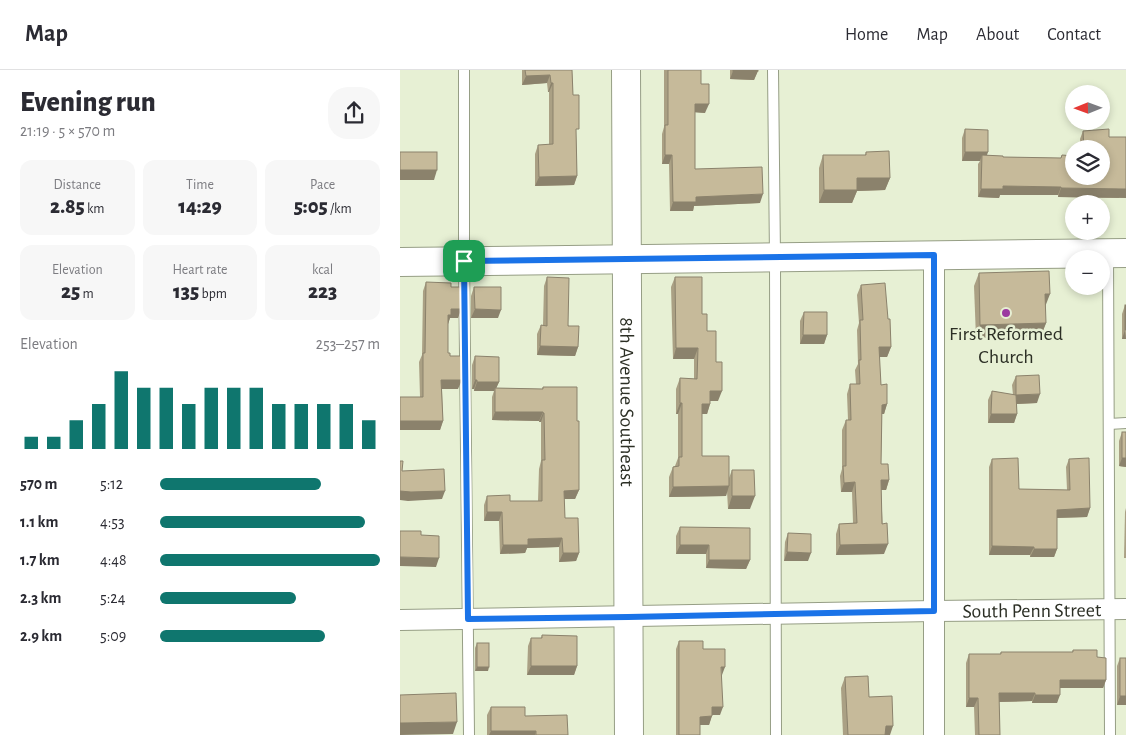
<!DOCTYPE html>
<meta charset="utf-8">
<style>
body{margin:0;font-family:"Alegreya Sans",sans-serif;background:#f7f7f7;color:#2b2b33;height:100vh;display:flex;flex-direction:column;font-size:19px;white-space:nowrap}
*{box-sizing:border-box;margin:0}
p{font-size:16px;color:#7c7c81}
.icon{flex:none;width:28px;height:28px;fill:none;stroke:currentColor;stroke-width:2;stroke-linecap:round;stroke-linejoin:round}
.map{position:relative;flex:1;overflow:hidden}
.sheet{display:flex;flex-direction:column;background:#fff;width:400px}
.sheet>*{flex:none}
.needle{width:32px;rotate:269deg}
.controls{position:absolute;left:665px;top:15px;display:grid;gap:10px}
.controls a{display:grid;place-items:center;width:45px;height:45px;border-radius:50%;background:#fff;box-shadow:0 2px 8px #0003;font-size:25px}
.pin{position:absolute;display:grid;place-items:center;width:42px;height:42px;color:#fff;margin:-21px;border-radius:10px;box-shadow:0 2px 8px #0006}
.round{display:grid;place-items:center;flex:none;width:52px;height:52px;border-radius:20px;background:#f7f7f7}
.overview{display:flex;align-items:center;justify-content:space-between;height:85px;padding:0 20px}
h1{font-size:28px;font-weight:800;line-height:38px}
.figures{display:grid;grid-template-columns:repeat(3,1fr);gap:8px;height:85px;padding:5px 20px}
.figures div{display:grid;align-content:center;border-radius:12px;background:#f7f7f7;text-align:center}
.figures b{font-size:21px;font-weight:800}
.figures small{font-size:14px;font-weight:400}
.figures p{font-size:14px}
.chart{height:140px;padding:10px 20px}
.chart p{display:flex;justify-content:space-between}
.chart svg{width:100%;height:90px;margin-top:5px;stroke:#0f766e;stroke-width:6}
ul{padding:0 20px;list-style:none;font-size:16px}
li{display:grid;grid-template-columns:80px 60px 1fr;align-items:center;height:38px}
li i{height:12px;border-radius:6px;background:#0f766e}
header{display:flex;align-items:center;gap:30px;box-sizing:border-box;height:70px;padding:0 25px;background:#fff;border-bottom:1px solid #e1e1e2}
header strong{font-size:24px}
nav{display:flex;gap:28px;margin-inline-start:auto;font-size:18px}
main{display:flex;flex:1;min-height:0}
.map>svg:first-child{display:block}
.lines{fill:none;stroke-linecap:round;stroke-linejoin:round}
.lane-casing{stroke:#969e85;stroke-width:12}
.street-casing{stroke:#969e85;stroke-width:22}
.secondary-casing{stroke:#969e85;stroke-width:30}
.lane{stroke:#fff;stroke-width:10}
.street{stroke:#fff;stroke-width:20}
.secondary{stroke:#fff;stroke-width:28}
.wall{fill:#aaa084}
.shaded-wall{fill:#8b826c}
.building{fill:#c6ba9a;stroke:#8b826c}
.route-casing{stroke:#fff;stroke-width:10}
.route{stroke:#1a73e8;stroke-width:6}
.poi-dot{fill:#9b3aa0;stroke:#e7f0d4;stroke-width:2}
.labels{text-anchor:middle;stroke-width:5;stroke-linejoin:round;paint-order:stroke}
.poi-label{font-size:20px;fill:#2c2f25;stroke:#e7f0d4}
.street-label{font-size:20px;fill:#2c2f25;stroke:#e7f0d4}
</style>
<header>
<strong>Map</strong>
<nav><a>Home</a><a>Map</a><a>About</a><a>Contact</a></nav>
</header>
<main>
<section class="sheet">
<div class="overview"><div><h1>Evening run</h1><p>21:19 · 5 × 570 m</p></div><a class="round"><svg class="icon" aria-label="share" viewBox="0 0 24 24"><path d="M12 15V3M7 8l5-5 5 5M5 13v7h14v-7"/></svg></a></div>
<div class="figures">
<div><p>Distance</p><b>2.85<small> km</small></b></div>
<div><p>Time</p><b>14:29</b></div>
<div><p>Pace</p><b>5:05<small> /km</small></b></div>
</div>
<div class="figures">
<div><p>Elevation</p><b>25<small> m</small></b></div>
<div><p>Heart rate</p><b>135<small> bpm</small></b></div>
<div><p>kcal</p><b>223</b></div>
</div>
<div class="chart"><p><span>Elevation</span>253–257 m</p>
<svg viewBox="0 0 160 44" preserveAspectRatio="none"><path d="M5 44V38M15 44V38M25 44V30M35 44V22M45 44V6M55 44V14M65 44V14M75 44V22M85 44V14M95 44V14M105 44V14M115 44V22M125 44V22M135 44V22M145 44V22M155 44V30"/></svg>
</div>
<ul>
<li><b>570 m</b>5:12<i style="width:73%"></i></li>
<li><b>1.1 km</b>4:53<i style="width:93%"></i></li>
<li><b>1.7 km</b>4:48<i style="width:100%"></i></li>
<li><b>2.3 km</b>5:24<i style="width:62%"></i></li>
<li><b>2.9 km</b>5:09<i style="width:75%"></i></li>
</ul>
</section>
<div class="map">
<svg width="726" height="665" viewBox="0 0 726 665">
<rect width="100%" height="100%" fill="#e7f0d4"/>
<g class="lines">
<defs>
<g id="lane">
<polyline points="64,0 64,191 69,665"/>
<polyline points="373,0 375,187 376,665"/>
<polyline points="708,184 710,665"/>
<polyline points="709,354 726,353"/>
</g>
<g id="street">
<path id="s1" d="M0,550L534,541L726,539"/>
<polyline points="534,665 534,185"/>
</g>
<g id="secondary">
<path id="s2" d="M226,0L229,665"/>
<polyline points="0,192 726,183"/>
</g>
</defs>
<!-- lane casing -->
<use href="#lane" class="lane-casing"/>
<!-- street casing -->
<use href="#street" class="street-casing"/>
<!-- secondary casing -->
<use href="#secondary" class="secondary-casing"/>
<!-- lane -->
<use href="#lane" class="lane"/>
<!-- street -->
<use href="#street" class="street"/>
<!-- secondary -->
<use href="#secondary" class="secondary"/>
</g>
<!-- wall -->
<g class="wall">
<polygon points="122,0 172,0 173,25 176,65 177,106 174,115 135,116 135,84 138,75 149,75 149,22 148,22 147,13 122,15"/>
<polygon points="264,0 301,0 301,14 305,43 295,42 295,99 360,133 294,136 293,141 270,141 269,94 262,94 262,64 264,57"/>
<polygon points="330,0 358,0 354,10 330,9"/>
<polygon points="565,59 587,85 603,87 661,88 662,85 674,106 701,79 681,79 680,69 683,61 709,67 719,128 658,127 658,125 600,125 599,128 578,127 578,94 580,91 562,91 562,68"/>
<polygon points="466,82 490,108 485,120 457,121 452,133 419,133 419,98 423,85 465,85"/>
<polygon points="579,203 646,253 641,266 576,268 574,216"/>
<polygon points="147,207 178,277 175,286 137,285 137,264 141,255 143,255 144,216"/>
<polygon points="275,207 302,244 316,292 318,331 310,331 310,334 307,344 302,344 302,386 329,408 332,400 350,439 328,439 327,421 326,426 269,427 269,407 273,397 275,396 278,388 278,344 276,344 276,319 280,308 294,309 294,289 273,289 271,217"/>
<polygon points="26,212 51,217 61,239 58,248 50,248 48,254 48,283 50,286 58,319 42,319 43,351 40,360 20,327 19,292 22,285 23,221"/>
<polygon points="461,215 488,249 491,277 487,287 479,287 481,315 487,334 484,344 482,344 481,394 489,410 486,420 481,420 484,484 436,485 436,464 439,454 453,453 452,422 441,422 440,406 442,399 442,360 446,350 448,350 447,324 450,314 456,314 455,300 458,294 457,260 459,253 457,225"/>
<polygon points="74,217 98,248 71,248 71,226"/>
<polygon points="725,235 726,269 722,269 722,244"/>
<polygon points="404,242 427,265 424,274 400,274 400,251"/>
<polygon points="75,286 99,312 96,318 142,319 143,317 177,351 179,420 175,429 164,429 165,448 179,483 176,491 159,492 159,477 127,478 125,483 100,484 99,451 84,451 84,435 87,426 110,431 138,431 139,399 141,391 141,352 139,352 139,351 92,350 92,327 94,321 74,321 74,319 72,319 72,295"/>
<polygon points="616,306 637,333 617,334 617,344 614,353 588,353 588,330 592,321 613,325 612,315"/>
<polygon points="722,362 726,362 726,397 719,396 719,371"/>
<polygon points="592,389 619,419 667,420 666,397 669,389 690,438 687,447 657,448 657,479 654,487 630,487 630,485 589,485 589,397"/>
<polygon points="726,438 726,488 724,488 725,442"/>
<polygon points="280,457 350,490 346,499 306,498 306,484 276,484 276,466"/>
<polygon points="388,463 408,491 384,491 385,472"/>
<polygon points="142,565 177,596 174,605 127,605 128,576 131,568 141,568"/>
<polygon points="279,571 303,579 322,605 320,645 312,645 309,655 300,655 300,665 276,665 276,579"/>
<polygon points="77,573 88,601 75,601 75,578"/>
<polygon points="673,580 697,587 706,610 703,618 660,618 657,633 632,633 632,631 599,632 600,665 575,665 574,637 566,637 566,593 569,584 600,584 601,582 672,582"/>
<polygon points="720,588 726,635 717,635 717,596"/>
<polygon points="445,607 469,627 490,665 443,665 441,618"/>
<polygon points="91,637 125,646 168,665 87,665 87,645"/>
</g>
<!-- shaded-wall -->
<g class="shaded-wall">
<polygon points="333,1 358,1 354,10 330,9"/>
<polygon points="150,5 147,13 122,15 126,6"/>
<polygon points="151,13 153,13 149,22 148,22"/>
<polygon points="295,34 309,34 305,43 291,42"/>
<polygon points="565,82 588,82 585,91 582,85 580,91 562,91"/>
<polygon points="265,85 272,85 269,94 262,94"/>
<polygon points="0,100 37,100 34,110 0,110"/>
<polygon points="177,106 174,115 135,116 139,107"/>
<polygon points="457,108 490,108 485,120 457,121 452,133 419,133 424,120"/>
<polygon points="603,116 661,117 658,125 600,125 599,128 578,127 581,119"/>
<polygon points="661,118 726,119 726,128 658,127"/>
<polygon points="363,124 360,133 294,136 293,141 270,141 273,132 296,127"/>
<polygon points="645,224 650,224 645,237"/>
<polygon points="51,239 61,239 58,248 50,248 48,254 48,245"/>
<polygon points="75,239 101,240 98,248 71,248"/>
<polygon points="646,253 641,266 576,268 580,255"/>
<polygon points="725,260 726,269 722,269"/>
<polygon points="403,265 427,265 424,274 400,274"/>
<polygon points="140,276 178,277 175,286 137,285"/>
<polygon points="479,277 491,277 487,287 475,287"/>
<polygon points="276,278 298,278 294,289 273,289"/>
<polygon points="41,310 62,310 58,319 38,319"/>
<polygon points="75,310 77,310 74,319 72,319"/>
<polygon points="77,312 99,312 95,321 95,318 94,321 74,321"/>
<polygon points="310,321 322,321 318,331 306,331"/>
<polygon points="640,324 637,333 613,334 616,325"/>
<polygon points="280,333 282,333 278,344 276,344"/>
<polygon points="302,334 310,334 307,344 298,344"/>
<polygon points="487,334 484,344 478,344 482,335"/>
<polygon points="95,342 143,342 139,351 92,350"/>
<polygon points="143,343 144,343 141,352 139,352"/>
<polygon points="591,344 617,344 614,353 588,353"/>
<polygon points="0,351 43,351 40,360 0,360"/>
<polygon points="722,388 726,388 726,397 719,396"/>
<polygon points="481,410 489,410 486,420 478,420"/>
<polygon points="455,412 452,422 441,422 444,413"/>
<polygon points="329,416 326,426 269,427 273,417"/>
<polygon points="179,420 175,429 161,429 164,421"/>
<polygon points="0,421 45,421 42,429 8,431 0,430"/>
<polygon points="332,426 355,426 350,439 328,439"/>
<polygon points="690,438 687,447 654,448 657,440"/>
<polygon points="87,442 102,442 99,451 84,451"/>
<polygon points="162,468 159,477 127,478 125,483 100,484 103,475 128,469"/>
<polygon points="488,474 484,484 436,485 440,475"/>
<polygon points="280,475 309,475 306,484 276,484"/>
<polygon points="592,476 634,477 630,485 589,485"/>
<polygon points="634,479 657,479 654,487 630,487"/>
<polygon points="387,482 411,483 408,491 384,491"/>
<polygon points="163,483 179,483 176,491 159,492"/>
<polygon points="0,487 39,488 36,497 0,496"/>
<polygon points="309,490 350,490 346,499 306,498"/>
<polygon points="131,596 177,596 174,605 127,605"/>
<polygon points="77,597 89,597 88,601 75,601"/>
<polygon points="321,597 325,597 322,605"/>
<polygon points="660,610 706,610 703,618 657,618"/>
<polygon points="599,623 635,623 632,631 596,632"/>
<polygon points="635,625 660,625 657,633 632,633"/>
<polygon points="720,626 726,626 726,635 717,635"/>
<polygon points="569,628 578,628 574,637 566,637"/>
<polygon points="312,637 323,637 320,645 309,645"/>
<polygon points="312,646 309,655 297,655 300,647"/>
<polygon points="57,652 53,664 0,665 0,653"/>
<polygon points="486,656 493,656 490,665 482,665"/>
<polygon points="91,661 136,661 135,665 89,665"/>
</g>
<!-- building -->
<g class="building">
<polygon points="125,0 172,0 173,25 179,25 179,59 176,59 177,106 139,107 138,75 153,74 153,13 151,13 150,5 126,6"/>
<polygon points="268,0 301,0 301,14 309,14 309,34 295,34 295,99 362,97 363,124 296,127 296,132 273,132 272,85 265,85 265,55 268,55"/>
<rect x="333" y="0" width="25" height="1"/>
<polygon points="565,59 588,60 588,82 565,82"/>
<polygon points="709,59 709,67 726,67 726,119 661,118 661,117 603,116 603,119 581,119 582,85 603,86 603,87 661,88 662,85 674,86 674,106 701,106 701,79 684,79 683,61"/>
<polygon points="489,81 490,108 457,108 457,120 424,120 423,85 466,85 466,82"/>
<rect x="0" y="82" width="37" height="18"/>
<polygon points="649,201 650,224 645,224 646,253 580,255 579,203"/>
<polygon points="147,207 169,208 168,256 179,256 178,277 140,276 141,255 147,256"/>
<polygon points="275,207 302,207 302,244 307,244 307,261 316,261 316,292 322,292 322,321 310,321 310,334 302,334 302,386 329,386 329,416 273,417 273,397 279,396 279,387 282,387 282,333 280,333 280,308 297,309 298,278 276,278"/>
<polygon points="26,212 51,213 51,217 61,217 61,239 51,239 51,245 48,245 48,283 50,283 50,286 61,286 62,310 41,310 43,351 0,351 0,327 23,327 23,283 25,283"/>
<polygon points="485,213 488,249 490,249 491,277 479,277 481,315 487,314 487,334 482,335 481,394 488,394 489,410 481,410 482,454 487,453 488,474 440,475 439,454 457,453 455,412 444,413 443,396 446,396 446,350 451,350 450,314 460,314 459,290 461,290 460,250 463,250 461,215"/>
<polygon points="74,217 101,217 101,240 75,239"/>
<rect x="725" y="235" width="1" height="25"/>
<polygon points="404,242 427,242 427,265 403,265"/>
<polygon points="75,286 99,287 99,312 77,312 77,310 75,310"/>
<polygon points="639,305 640,324 616,325 616,306"/>
<polygon points="143,317 177,317 177,351 179,351 179,420 164,421 165,448 178,448 179,483 163,483 162,468 128,469 128,475 103,475 102,442 87,442 87,426 110,425 110,431 142,431 142,390 145,390 144,343 143,343 143,342 95,342 95,318 143,319"/>
<polygon points="592,321 616,325 617,344 591,344"/>
<rect x="722" y="362" width="4" height="26"/>
<polygon points="618,388 619,419 670,420 669,389 689,388 690,438 657,440 657,479 634,479 634,477 592,476 592,389"/>
<polygon points="0,391 3,391 2,401 44,399 45,421 11,422 0,421"/>
<polygon points="332,400 354,400 355,426 332,426"/>
<polygon points="280,457 350,458 350,490 309,490 309,475 280,475"/>
<polygon points="0,461 21,461 21,465 39,466 39,488 0,487"/>
<polygon points="388,463 411,464 411,483 387,482"/>
<polygon points="142,565 177,566 177,596 131,596 131,568 142,568"/>
<polygon points="279,571 303,571 303,579 325,579 325,597 321,597 323,637 312,637 312,646 300,647 300,665 279,665"/>
<rect x="77" y="573" width="12" height="24"/>
<polygon points="673,580 697,580 697,587 706,588 706,610 660,610 660,625 635,625 635,623 599,623 600,665 579,665 578,628 569,628 569,584 601,584 601,582 673,582"/>
<rect x="720" y="588" width="6" height="38"/>
<polygon points="468,606 469,627 492,626 493,656 486,656 485,665 448,665 445,607"/>
<polygon points="56,623 57,652 0,653 0,625"/>
<polygon points="91,637 125,637 125,646 167,645 168,665 136,665 136,661 91,661"/>
</g>
<g class="lines">
<defs>
<polygon id="route" points="534,185 534,541 228,547 68,549 64,191"/>
</defs>
<!-- route casing -->
<use href="#route" class="route-casing"/>
<!-- route -->
<use href="#route" class="route"/>
</g>
<!-- markers -->
<circle class="poi-dot" cx="606" cy="243" r="5"/>
<g class="labels">
<!-- poi labels -->
<g class="poi-label">
<text x="606" y="270">First Reformed<tspan x="606" dy="23">Church</tspan></text>
</g>
<!-- street labels -->
<g class="street-label">
<text dy="7" stroke="none"><textPath href="#s2" startOffset="332">8th Avenue Southeast</textPath></text>
<text dy="7" stroke="none"><textPath href="#s1" startOffset="632">South Penn Street</textPath></text>
</g>
</g>
</svg>
<div class="controls">
<a><svg class="needle" viewBox="-14 -14 28 28"><path d="M0-13l5 13h-10z" fill="#e53935"/><path d="M0 13l5-13h-10z" fill="#7c7c81"/></svg></a>
<a><svg class="icon" aria-label="layers" viewBox="0 0 24 24"><path d="M12 4l9 5-9 5-9-5zM3 14l9 5 9-5"/></svg></a>
<a>+</a>
<a>−</a>
</div>
<div class="pin" style="left:64px;top:191px;background:#1e9e55"><svg class="icon" aria-label="arrive" viewBox="0 0 24 24"><path d="M6 21V4h12l-3 4 3 4H6"/></svg></div>
</div>
</main>
